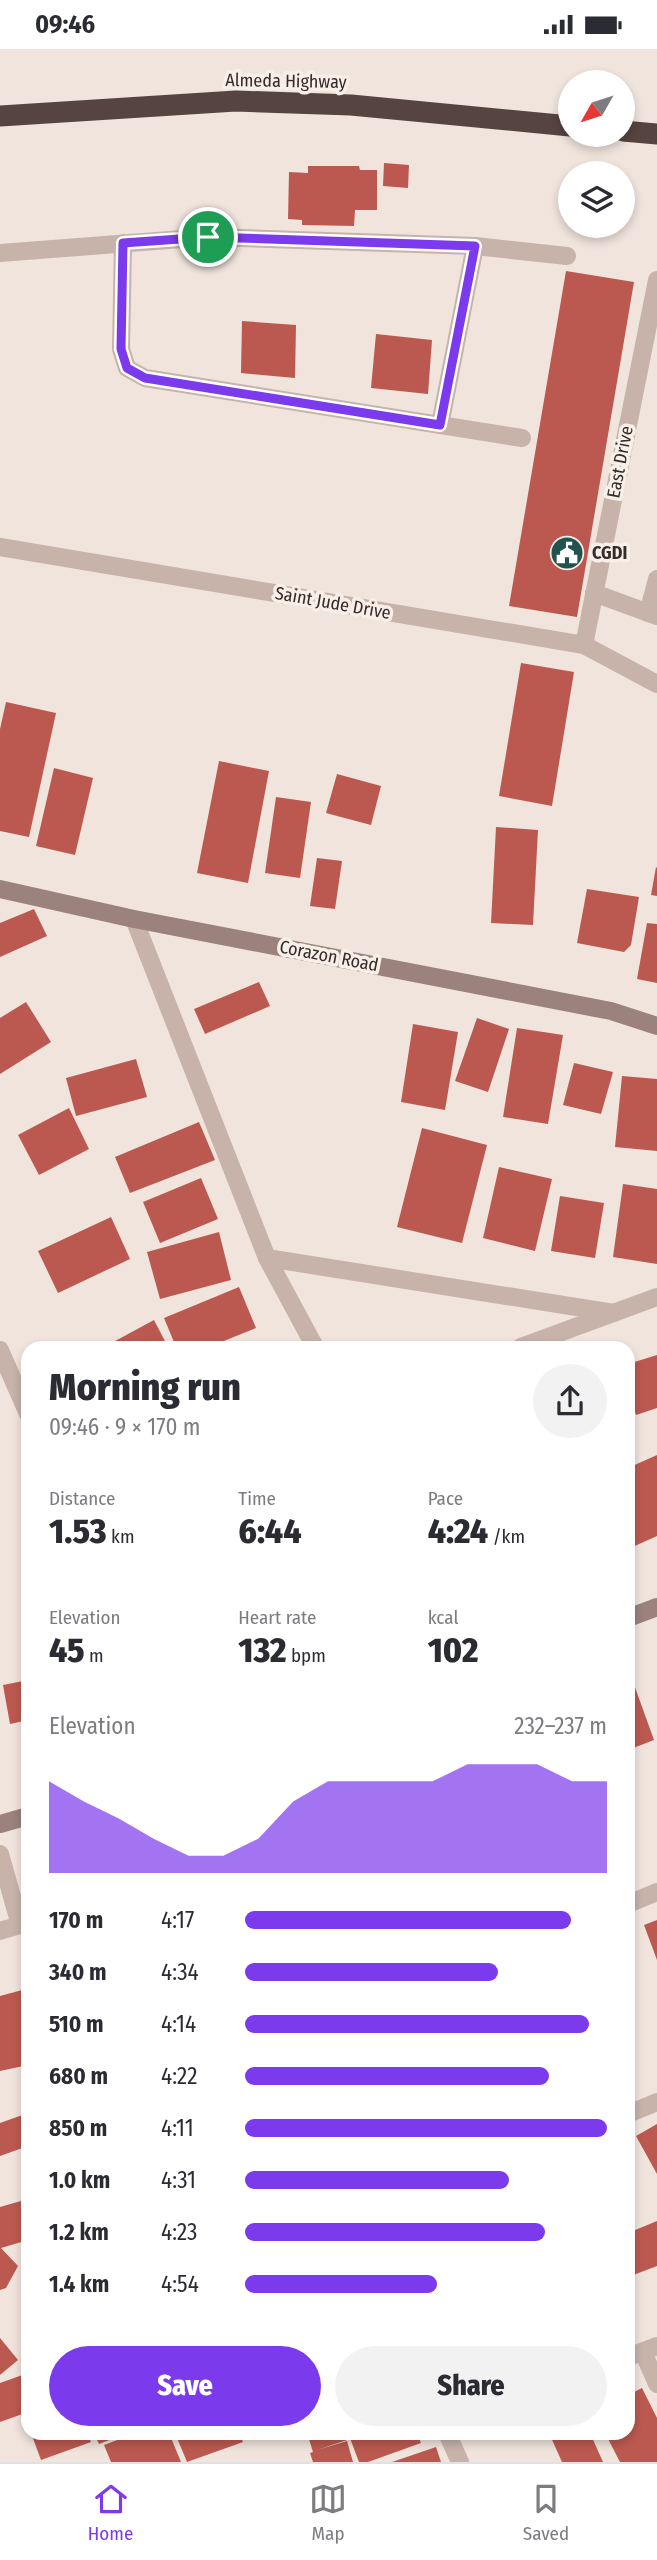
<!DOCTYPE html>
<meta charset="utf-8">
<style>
body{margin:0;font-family:"Fira Sans Condensed",sans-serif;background:#f2f2f3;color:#2b2b33;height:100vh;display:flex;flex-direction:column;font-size:26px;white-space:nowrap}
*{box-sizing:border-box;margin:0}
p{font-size:23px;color:#7c7c81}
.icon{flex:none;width:38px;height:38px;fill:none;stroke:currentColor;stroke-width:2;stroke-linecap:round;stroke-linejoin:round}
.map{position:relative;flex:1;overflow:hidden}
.side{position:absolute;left:21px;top:1292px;width:614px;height:1099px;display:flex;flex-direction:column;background:#fff;border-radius:21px;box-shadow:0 4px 10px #0003}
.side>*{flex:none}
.needle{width:46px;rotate:231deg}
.buttons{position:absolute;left:558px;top:21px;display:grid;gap:14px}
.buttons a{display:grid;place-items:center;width:77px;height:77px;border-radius:50%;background:#fff;box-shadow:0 4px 10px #0003;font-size:35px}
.pin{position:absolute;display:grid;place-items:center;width:60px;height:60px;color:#fff;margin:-30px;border:4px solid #fff;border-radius:50%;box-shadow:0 2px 7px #0007}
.round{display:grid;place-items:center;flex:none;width:74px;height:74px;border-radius:37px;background:#f2f2f3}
.overview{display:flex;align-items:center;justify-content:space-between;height:119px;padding:0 28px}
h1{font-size:38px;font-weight:800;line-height:52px}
.figures{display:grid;grid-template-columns:repeat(3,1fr);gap:10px;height:119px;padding:7px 28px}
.figures div{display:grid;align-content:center}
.figures b{font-size:35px;font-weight:800}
.figures small{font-size:19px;font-weight:400}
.figures p{font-size:19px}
.chart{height:196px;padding:14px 28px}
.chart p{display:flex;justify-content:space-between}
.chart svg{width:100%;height:126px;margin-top:7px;fill:#7c3aed;opacity:.7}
.button{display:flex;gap:14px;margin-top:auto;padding:14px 28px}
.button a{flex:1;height:80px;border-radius:42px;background:#7c3aed;color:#fff;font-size:28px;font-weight:800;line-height:80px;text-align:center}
.button a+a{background:#f2f2f3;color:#2b2b33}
ul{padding:0 28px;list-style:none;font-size:23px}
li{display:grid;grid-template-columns:112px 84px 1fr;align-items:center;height:52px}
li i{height:18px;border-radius:9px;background:#7c3aed}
.status{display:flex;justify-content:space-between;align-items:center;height:49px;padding:0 35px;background:#fff;direction:ltr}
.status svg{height:19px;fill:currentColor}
.tab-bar{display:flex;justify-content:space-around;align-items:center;height:98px;border-top:2px solid #e1e1e2;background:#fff;font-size:19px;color:#7c7c81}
.tab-bar a{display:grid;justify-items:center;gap:4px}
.tab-bar .selected{color:#7c3aed}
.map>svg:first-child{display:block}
.building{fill:#bb5950}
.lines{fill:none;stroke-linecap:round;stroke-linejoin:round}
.lane{stroke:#c7b3aa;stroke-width:18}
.street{stroke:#c7b3aa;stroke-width:18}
.secondary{stroke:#9b827c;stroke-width:18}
.highway{stroke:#564441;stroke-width:21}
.route-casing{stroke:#fff;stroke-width:14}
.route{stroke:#7c3aed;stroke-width:9}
.labels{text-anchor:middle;stroke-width:7;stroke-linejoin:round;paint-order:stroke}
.street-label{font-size:18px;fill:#352b29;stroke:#f8efe9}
.poi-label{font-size:18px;font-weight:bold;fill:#352b29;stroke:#f8efe9;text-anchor:start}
</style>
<div class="status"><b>09:46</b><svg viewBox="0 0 49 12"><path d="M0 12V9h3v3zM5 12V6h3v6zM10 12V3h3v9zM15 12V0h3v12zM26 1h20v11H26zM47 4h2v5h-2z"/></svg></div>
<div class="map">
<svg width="657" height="2413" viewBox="0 0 657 2413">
<rect width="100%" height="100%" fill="#f0e4dd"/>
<!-- building -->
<g class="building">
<polygon points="384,114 409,116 408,139 383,137"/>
<polygon points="308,117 359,117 360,121 377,121 377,161 355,161 354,177 302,176 302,171 288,170 289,123 308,124"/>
<polygon points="566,222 634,233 577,568 509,557"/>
<polygon points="242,272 296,276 295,329 241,324"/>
<polygon points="376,285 432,291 428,345 371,339"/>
<polygon points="521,614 574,623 552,757 499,747"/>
<polygon points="6,653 56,664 29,788 0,782 0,680"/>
<polygon points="219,712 269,722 248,834 197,824"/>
<polygon points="54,719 93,729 75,806 36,797"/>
<polygon points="337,725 381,737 371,776 326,764"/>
<polygon points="276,748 311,753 300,829 265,824"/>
<polygon points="496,778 538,781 533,876 491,874"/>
<polygon points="317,809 342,812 335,860 310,857"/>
<polygon points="656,818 657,819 657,847 651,846"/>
<polygon points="587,840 639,848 631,896 624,903 577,894"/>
<polygon points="34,860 47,887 0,908 0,874"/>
<polygon points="647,874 657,875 657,934 637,930"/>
<polygon points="259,933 270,957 205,985 194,960"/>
<polygon points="26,953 51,993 0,1025 0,969"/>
<polygon points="477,969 509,980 488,1043 455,1032"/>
<polygon points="413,975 458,983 445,1061 401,1053"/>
<polygon points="517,979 563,986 548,1075 503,1068"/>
<polygon points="136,1010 147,1048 76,1067 66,1029"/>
<polygon points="574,1014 613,1023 601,1065 563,1056"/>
<polygon points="622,1027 657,1030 657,1102 615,1098"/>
<polygon points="69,1059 89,1100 39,1126 18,1086"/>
<polygon points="199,1073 215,1111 130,1144 115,1108"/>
<polygon points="422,1079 487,1096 462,1194 397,1178"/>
<polygon points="499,1118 552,1130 535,1202 483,1189"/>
<polygon points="201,1129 218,1170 160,1194 143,1153"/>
<polygon points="623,1135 657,1140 657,1215 613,1208"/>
<polygon points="560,1147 604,1154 595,1209 551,1202"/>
<polygon points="111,1168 130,1210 58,1244 38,1202"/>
<polygon points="219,1183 231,1231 160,1250 147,1203"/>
<polygon points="239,1238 256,1279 209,1298 176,1298 164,1269"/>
<polygon points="154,1271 168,1298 104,1298"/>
<polygon points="657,1306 657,1359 636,1366 628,1340 628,1315"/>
<polygon points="657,1406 657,1487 628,1500 628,1419"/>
<polygon points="632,1630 654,1691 628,1701 628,1631"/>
<polygon points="28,1631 28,1671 10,1675 3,1636"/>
<polygon points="657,1871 657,1911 644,1876"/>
<polygon points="26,1940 28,2016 0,2022 0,1947"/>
<polygon points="28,2064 28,2097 0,2107 0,2074"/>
<polygon points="657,2075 657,2125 636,2087"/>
<polygon points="28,2150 28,2191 1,2199 18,2217 6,2239 0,2241 0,2158"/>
<polygon points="657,2172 657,2217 628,2228 628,2184"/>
<polygon points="0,2289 18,2311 0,2326"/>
<polygon points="28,2324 28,2363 0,2373 0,2334"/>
<polygon points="642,2339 657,2369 657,2413 620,2413 605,2384 628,2384 628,2346"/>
<polygon points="31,2384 87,2384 91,2393 41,2411"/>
<polygon points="94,2384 128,2384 99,2395"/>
<polygon points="136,2384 169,2384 181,2413 111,2413 104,2396"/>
<polygon points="175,2384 239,2384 243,2393 187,2413"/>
<polygon points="307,2384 344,2384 347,2391 317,2401 347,2392 353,2413 313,2413 310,2404 313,2403"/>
<polygon points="348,2384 417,2384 421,2394 368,2413 359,2413"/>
<polygon points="549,2384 590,2384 603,2413 562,2413"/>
<polygon points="436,2398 441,2413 392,2413"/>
</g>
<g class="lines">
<!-- lane -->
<g class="lane">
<polyline points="594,544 657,567"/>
<polyline points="648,564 657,530"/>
<polyline points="0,1805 20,1876 0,1882"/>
</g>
<!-- street -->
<g class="street">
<polyline points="123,194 121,300 127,319 145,329 522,389"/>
<polyline points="0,204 208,188 475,197 567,207"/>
<polyline points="440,376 475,197"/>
<polyline points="0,498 584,596 657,635"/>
<polyline points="584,596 657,231"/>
<polyline points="134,870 267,1209 315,1298"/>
<polyline points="267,1209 614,1264"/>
<polyline points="521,1298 657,1248"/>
<polyline points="0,1301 28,1365"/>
<polyline points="628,1855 657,1843"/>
<polyline points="628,2065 657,2053"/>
<polyline points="643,2303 657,2335"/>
<polyline points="628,2308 657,2297"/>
<polyline points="447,2384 460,2413"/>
</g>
<!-- secondary -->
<g class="secondary">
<polyline points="0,840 134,870 611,962 657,977"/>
<polyline points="628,1569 657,1558"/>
<polyline points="0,1775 28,1767"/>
</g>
<!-- highway -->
<g class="highway">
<polyline points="0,67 236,52 351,56 570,77"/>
<polyline points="623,82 657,85"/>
</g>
</g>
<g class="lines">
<defs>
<polygon id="route" points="208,188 475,197 440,376 145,329 127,319 121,300 123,194"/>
</defs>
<!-- route casing -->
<use href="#route" class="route-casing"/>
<!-- route -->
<use href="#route" class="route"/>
</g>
<!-- icons -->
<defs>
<symbol id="civic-disc" viewBox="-11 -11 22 22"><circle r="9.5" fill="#22534f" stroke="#f8efe9"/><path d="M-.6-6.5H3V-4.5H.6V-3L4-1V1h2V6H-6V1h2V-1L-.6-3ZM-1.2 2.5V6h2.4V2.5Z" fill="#fff"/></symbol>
</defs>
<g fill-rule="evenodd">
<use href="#civic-disc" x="548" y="485" width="38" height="38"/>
</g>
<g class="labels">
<!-- street labels -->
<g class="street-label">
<text transform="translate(286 32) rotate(1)" y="6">Almeda Highway</text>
<text transform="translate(620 413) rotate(-79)" y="6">East Drive</text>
<text transform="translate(333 554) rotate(10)" y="6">Saint Jude Drive</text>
<text transform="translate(329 907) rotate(11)" y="6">Corazon Road</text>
</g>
<!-- poi labels -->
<g class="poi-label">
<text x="592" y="510">CGDI</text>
</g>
</g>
</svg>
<div class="buttons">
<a><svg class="needle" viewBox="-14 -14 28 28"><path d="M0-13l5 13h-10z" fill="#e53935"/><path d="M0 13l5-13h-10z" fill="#7c7c81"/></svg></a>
<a><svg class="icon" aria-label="layers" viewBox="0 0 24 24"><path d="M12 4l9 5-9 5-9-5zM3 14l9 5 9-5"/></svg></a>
</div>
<div class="pin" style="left:208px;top:188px;background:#1e9e55"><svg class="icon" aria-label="arrive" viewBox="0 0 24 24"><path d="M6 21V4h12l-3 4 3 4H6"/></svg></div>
<section class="side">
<div class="overview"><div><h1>Morning run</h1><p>09:46 · 9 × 170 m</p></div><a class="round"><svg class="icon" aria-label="share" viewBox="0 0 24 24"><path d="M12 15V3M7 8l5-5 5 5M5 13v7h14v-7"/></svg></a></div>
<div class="figures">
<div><p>Distance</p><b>1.53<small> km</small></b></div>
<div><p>Time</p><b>6:44</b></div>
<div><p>Pace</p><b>4:24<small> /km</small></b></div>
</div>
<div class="figures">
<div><p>Elevation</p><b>45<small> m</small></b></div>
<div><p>Heart rate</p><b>132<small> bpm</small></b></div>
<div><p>kcal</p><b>102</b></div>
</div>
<div class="chart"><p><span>Elevation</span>232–237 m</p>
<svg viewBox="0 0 160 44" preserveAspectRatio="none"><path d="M0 44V12L10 19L20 25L30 32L40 38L50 38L60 32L70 19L80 12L90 12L100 12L110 12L120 6L130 6L140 6L150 12L160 12V44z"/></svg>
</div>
<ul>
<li><b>170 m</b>4:17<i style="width:90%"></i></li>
<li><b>340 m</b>4:34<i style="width:70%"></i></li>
<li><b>510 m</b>4:14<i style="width:95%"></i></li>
<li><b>680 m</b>4:22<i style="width:84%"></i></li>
<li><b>850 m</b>4:11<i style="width:100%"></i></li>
<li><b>1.0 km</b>4:31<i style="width:73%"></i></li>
<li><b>1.2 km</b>4:23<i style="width:83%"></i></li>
<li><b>1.4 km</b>4:54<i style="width:53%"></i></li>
</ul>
<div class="button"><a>Save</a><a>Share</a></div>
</section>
</div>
<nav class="tab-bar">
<a class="selected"><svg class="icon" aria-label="home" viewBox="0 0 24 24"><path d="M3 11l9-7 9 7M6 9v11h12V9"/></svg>Home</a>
<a><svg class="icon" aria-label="map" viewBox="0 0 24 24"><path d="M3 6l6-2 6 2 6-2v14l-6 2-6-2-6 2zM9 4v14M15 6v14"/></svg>Map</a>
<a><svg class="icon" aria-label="saved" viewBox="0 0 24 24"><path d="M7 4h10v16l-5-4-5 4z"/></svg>Saved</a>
</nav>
